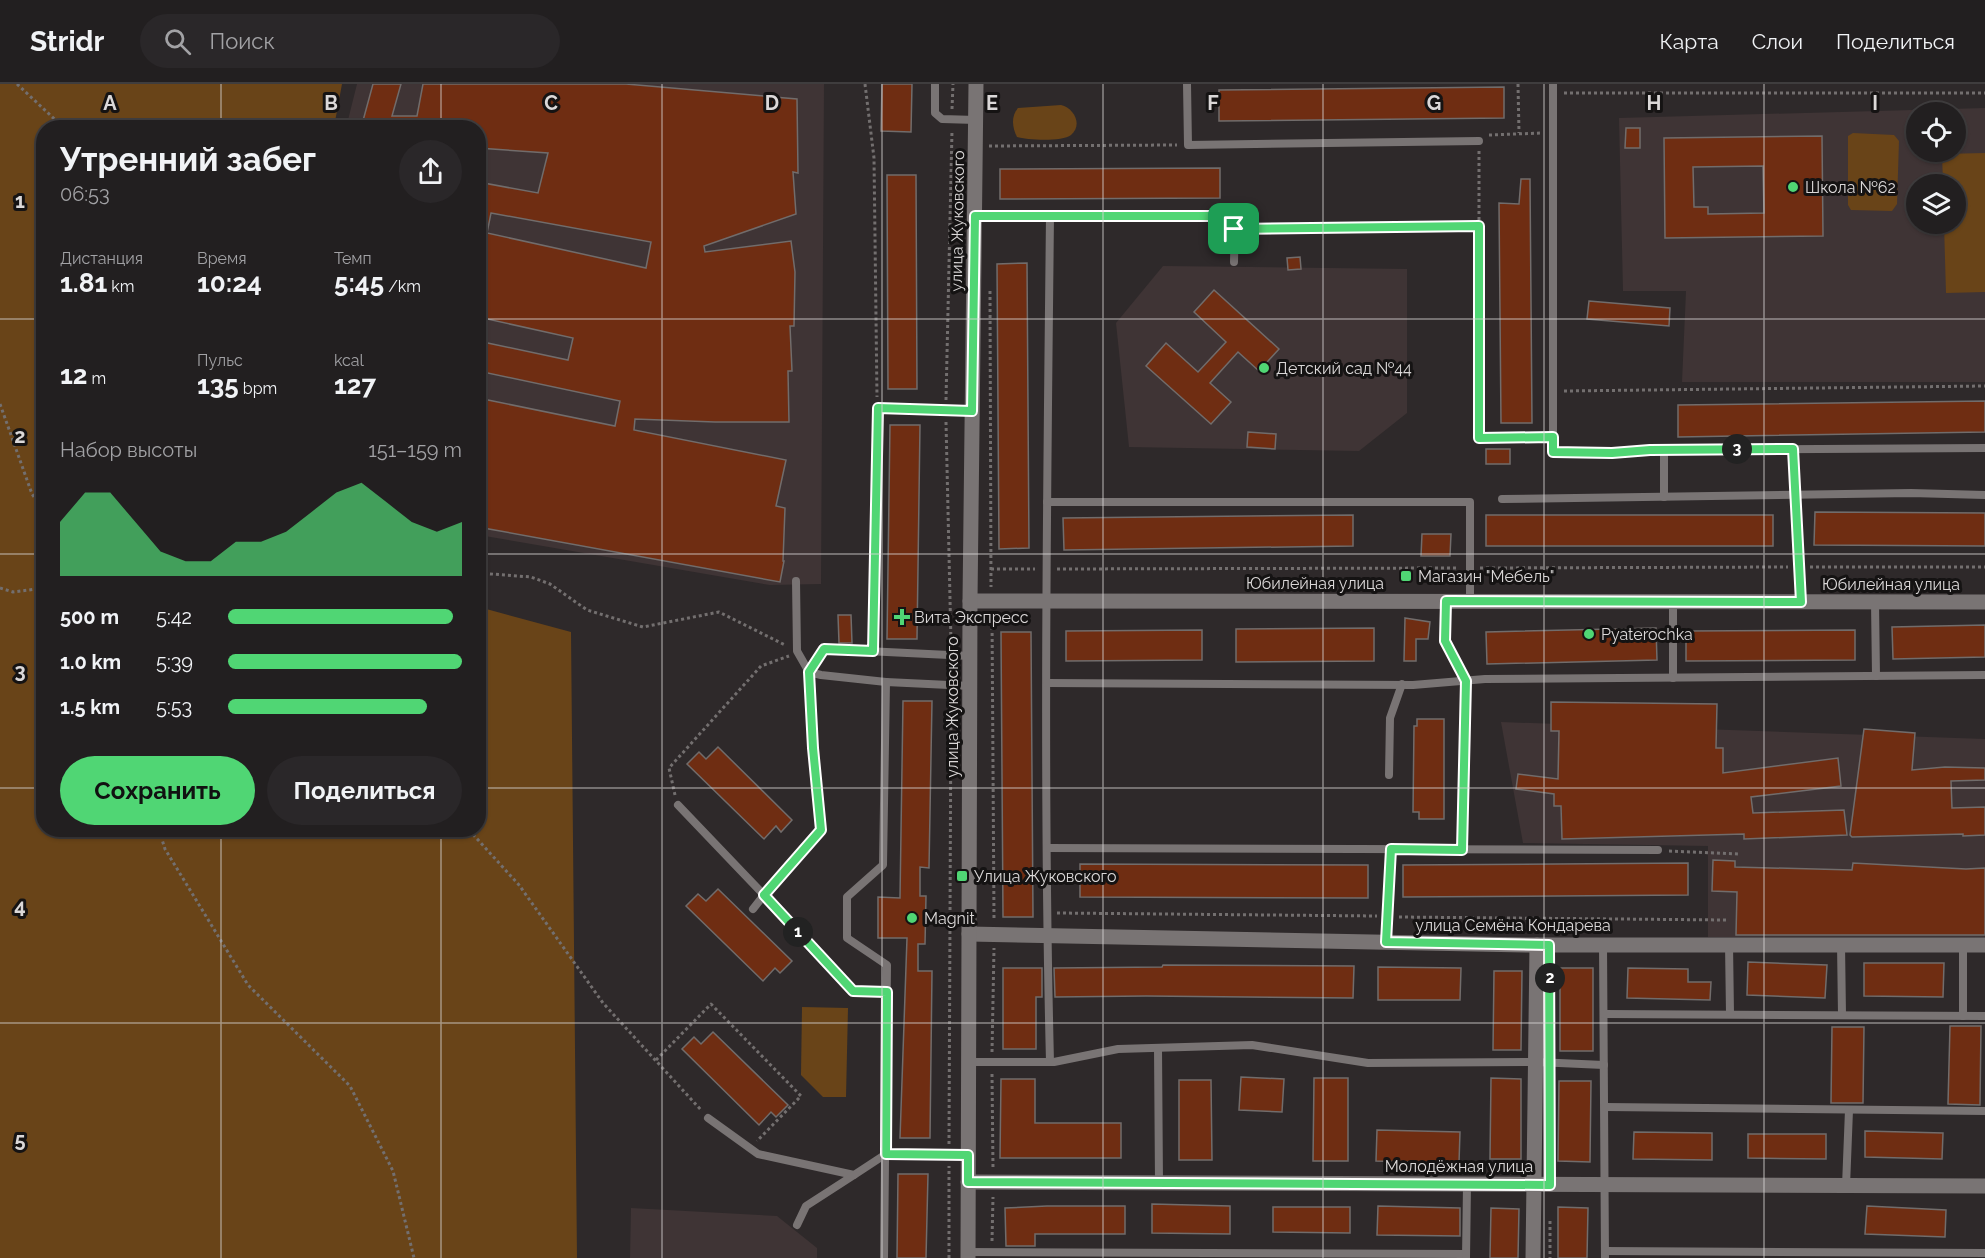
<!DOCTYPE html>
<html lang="ru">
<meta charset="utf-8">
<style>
body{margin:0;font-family:Raleway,sans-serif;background:#2a2729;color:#f1f3f6;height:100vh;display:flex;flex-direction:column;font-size:22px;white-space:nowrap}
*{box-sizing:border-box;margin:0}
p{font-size:20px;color:#a2a2a5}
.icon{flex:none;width:33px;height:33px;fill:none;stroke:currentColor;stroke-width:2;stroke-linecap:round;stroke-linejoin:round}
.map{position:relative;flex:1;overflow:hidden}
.side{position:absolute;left:36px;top:36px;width:450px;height:717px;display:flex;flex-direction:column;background:#221f20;border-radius:24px;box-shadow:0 2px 4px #0004,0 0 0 2px #3f3d3e}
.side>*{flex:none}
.controls{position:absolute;left:1906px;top:18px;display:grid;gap:12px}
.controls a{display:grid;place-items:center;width:60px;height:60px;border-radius:50%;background:#221f20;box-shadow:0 2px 4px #0004,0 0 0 2px #3f3d3e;font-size:30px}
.pin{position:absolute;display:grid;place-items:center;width:51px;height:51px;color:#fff;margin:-26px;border-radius:12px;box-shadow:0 3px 9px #0006}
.km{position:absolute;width:30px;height:30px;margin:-15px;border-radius:50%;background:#222;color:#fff;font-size:16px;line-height:30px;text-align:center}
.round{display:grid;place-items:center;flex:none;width:63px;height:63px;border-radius:32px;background:#2a2729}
.headline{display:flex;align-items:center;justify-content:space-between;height:102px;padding:0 24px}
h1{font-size:33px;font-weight:700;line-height:45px}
.metrics{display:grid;grid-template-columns:repeat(3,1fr);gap:9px;height:102px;padding:6px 24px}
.metrics div{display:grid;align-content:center}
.metrics b{font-size:26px;font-weight:700}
.metrics small{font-size:16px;font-weight:400}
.metrics p{font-size:16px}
.chart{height:168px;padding:12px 24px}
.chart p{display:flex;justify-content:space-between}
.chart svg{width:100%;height:108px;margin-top:6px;fill:#50d674;opacity:.7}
.cta{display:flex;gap:12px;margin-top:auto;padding:12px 24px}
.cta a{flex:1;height:69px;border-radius:36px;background:#50d674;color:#111;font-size:24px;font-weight:700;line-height:69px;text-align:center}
.cta a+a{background:#2a2729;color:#f1f3f6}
ul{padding:0 24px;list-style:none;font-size:20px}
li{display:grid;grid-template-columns:96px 72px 1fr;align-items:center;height:45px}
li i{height:15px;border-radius:8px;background:#50d674}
header{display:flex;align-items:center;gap:36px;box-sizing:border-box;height:84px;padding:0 30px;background:#221f20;border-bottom:2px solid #3f3d3e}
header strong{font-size:28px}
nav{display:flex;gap:33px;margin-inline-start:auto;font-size:21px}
.search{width:420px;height:54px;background:#2a2729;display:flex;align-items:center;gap:15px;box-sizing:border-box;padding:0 21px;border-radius:33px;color:#a2a2a5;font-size:22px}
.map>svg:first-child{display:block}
.built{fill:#3f3435;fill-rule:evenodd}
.green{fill:#694418}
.building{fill:#6f2d12;stroke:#716c6b;stroke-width:1.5;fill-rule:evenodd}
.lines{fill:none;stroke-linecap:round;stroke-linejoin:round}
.path{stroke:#736f6f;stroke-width:3;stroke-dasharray:3 3;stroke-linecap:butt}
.lane{stroke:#797474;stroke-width:8}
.street{stroke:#797474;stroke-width:15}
.route-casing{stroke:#fff;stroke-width:12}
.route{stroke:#50d674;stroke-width:8}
.grid{fill:none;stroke:#dbd8d8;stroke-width:1.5;stroke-opacity:0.55}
.poi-dot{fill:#50d674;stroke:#151313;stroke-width:2}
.labels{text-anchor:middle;stroke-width:6;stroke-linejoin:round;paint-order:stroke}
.poi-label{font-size:16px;fill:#dbd8d8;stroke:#151313;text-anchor:start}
.street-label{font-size:16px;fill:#dbd8d8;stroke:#151313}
.grid-label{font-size:20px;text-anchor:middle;font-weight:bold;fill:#dbd8d8;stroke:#151313;stroke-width:6;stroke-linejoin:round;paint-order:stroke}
</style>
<header>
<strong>Stridr</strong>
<div class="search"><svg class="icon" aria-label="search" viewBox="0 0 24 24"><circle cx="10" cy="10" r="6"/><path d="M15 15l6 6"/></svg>Поиск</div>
<nav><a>Карта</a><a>Слои</a><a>Поделиться</a></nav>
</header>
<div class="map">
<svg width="1985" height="1174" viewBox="0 0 1985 1174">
<rect width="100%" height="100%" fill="#2e292a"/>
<!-- built -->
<g class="built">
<polygon points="357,0 824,0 821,500 770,501 479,451 478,44 346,44"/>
<path d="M1985,24V298H1682L1686,207H1623L1619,34ZM1917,28H1956V68H1917ZM1917,100H1956V140H1917Z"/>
<polygon points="1163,182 1407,185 1407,329 1359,367 1129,363 1116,239"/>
<polygon points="1501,638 1985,655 1985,853 1708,853 1708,762 1523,759"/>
<polygon points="631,1124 777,1132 817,1164 817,1174 630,1174"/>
</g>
<!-- green -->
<g class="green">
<polygon points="0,0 342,0 334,43 44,44 44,746 478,746 479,523 571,548 577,1174 0,1174"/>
<path d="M1061,21C1074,24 1083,41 1071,51C1062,58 1027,56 1017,53C1012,43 1011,32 1018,24Z"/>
<polygon points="1853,49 1894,51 1899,57 1897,120 1892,127 1851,126 1848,121 1848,52"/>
<polygon points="1985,69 1985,208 1946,209 1944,140 1956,140 1956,100 1943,100 1942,70"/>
<polygon points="802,923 848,924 846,1013 823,1013 801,991"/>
</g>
<!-- building -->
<g class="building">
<path d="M373,0H401L392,32H417L423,0H626L797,15L798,89L793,88L796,130L704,162L705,168L791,157L795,188L794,242H790L792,287H788L789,338H715L635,335L634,346L786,376L776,422L785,424L783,477H784L780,498L478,443V314L615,342L620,317L478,287V257L568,276L573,254L478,233V98L538,109L548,69L478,64V44H361ZM491,129L651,158L646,184L487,149Z"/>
<polygon points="882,0 912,0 911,48 881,47"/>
<polygon points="1504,3 1504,34 1219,37 1219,6"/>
<polygon points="1626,44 1640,44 1640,64 1625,64"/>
<path d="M1822,52L1823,152L1665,154L1664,54ZM1763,82L1764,129L1708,130V123H1694L1693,83Z"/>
<polygon points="1220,84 1220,114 1000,115 1000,85"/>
<polygon points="887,91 916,91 917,305 888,305"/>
<polygon points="1521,95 1530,95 1532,339 1501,339 1499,119 1519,120"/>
<polygon points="1300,173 1301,185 1288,186 1287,174"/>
<polygon points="1027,179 1029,464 999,465 997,180"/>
<polygon points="1214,206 1279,265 1259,287 1238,268 1210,299 1231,318 1211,340 1146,282 1166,259 1198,288 1226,258 1194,228"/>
<polygon points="1589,217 1670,224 1669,242 1587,235"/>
<polygon points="1985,317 1985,348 1678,353 1678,321"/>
<polygon points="890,341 920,341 917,555 887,555"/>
<polygon points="1248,348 1276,350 1275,365 1247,363"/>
<rect x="1486" y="365" width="24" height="15"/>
<polygon points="1815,428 1985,429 1985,462 1814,461"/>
<polygon points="1353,431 1353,462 1064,466 1063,434"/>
<rect x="1486" y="431" width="287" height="31"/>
<polygon points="1422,450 1451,450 1450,472 1421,472"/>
<polygon points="838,531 851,531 852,559 839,559"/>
<polygon points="1405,534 1430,538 1428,555 1416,555 1416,577 1404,577"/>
<polygon points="1985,541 1985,573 1893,575 1892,543"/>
<polygon points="1374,544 1374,577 1236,578 1236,545"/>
<polygon points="1656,544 1657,576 1487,580 1486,548"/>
<polygon points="1202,546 1202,576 1066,577 1066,547"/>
<polygon points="1855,546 1855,576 1686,577 1686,547"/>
<polygon points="1001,548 1031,548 1033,833 1003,833"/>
<polygon points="903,617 932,617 929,784 920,783 920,812 926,812 925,860 918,860 918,887 932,887 930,1054 900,1054 907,854 878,854 878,813 900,814"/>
<polygon points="1551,618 1717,620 1716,664 1723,664 1723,689 1838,674 1841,702 1751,713 1753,729 1844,726 1847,751 1744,755 1744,750 1562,755 1561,722 1554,722 1554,710 1516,705 1518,690 1558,695 1559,647 1551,647"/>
<polygon points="1417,635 1444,635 1444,735 1419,735 1419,728 1413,728 1414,642 1417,642"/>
<polygon points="1864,645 1915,649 1912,686 1945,683 1985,684 1985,696 1951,697 1952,724 1985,723 1985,751 1963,752 1963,750 1852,753 1850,751"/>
<polygon points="718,663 792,736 781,748 776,742 764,755 687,680 699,668 706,675"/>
<polygon points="1713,776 1735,777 1735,783 1852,786 1853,779 1966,785 1985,784 1985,851 1736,851 1737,808 1712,807"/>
<polygon points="1688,779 1688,811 1403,813 1403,781"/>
<polygon points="1080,780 1368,781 1368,814 1080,813"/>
<polygon points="718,805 792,877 780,889 775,884 763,897 686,822 698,810 706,817"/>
<polygon points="1748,878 1827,881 1825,914 1747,911"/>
<polygon points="1864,879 1944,879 1943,913 1864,912"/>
<polygon points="1163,881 1354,882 1353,914 1146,912 1055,913 1054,884 1162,883"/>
<polygon points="1378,883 1461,884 1460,916 1378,916"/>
<polygon points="1003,884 1042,884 1042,913 1036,913 1036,965 1003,965"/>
<rect x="1560" y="884" width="33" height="83"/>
<polygon points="1628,884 1688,885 1688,898 1711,898 1710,916 1627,914"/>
<polygon points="1494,887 1522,887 1521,966 1493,966"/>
<polygon points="1950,942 1981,942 1980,1021 1948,1020"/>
<polygon points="1832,943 1864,943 1863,1019 1831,1019"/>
<polygon points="713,948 788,1021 776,1033 771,1028 759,1041 682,965 694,953 701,960"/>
<polygon points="1241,993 1284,995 1282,1028 1239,1026"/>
<polygon points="1314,994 1348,994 1348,1077 1313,1077"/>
<polygon points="1491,994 1521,995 1521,1075 1490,1075"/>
<polygon points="1001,995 1035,995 1035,1039 1121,1039 1121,1074 1000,1074"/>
<polygon points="1179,996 1211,996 1212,1076 1179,1076"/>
<polygon points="1559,997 1591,997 1590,1078 1558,1077"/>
<polygon points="1377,1046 1460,1048 1459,1079 1376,1077"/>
<polygon points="1865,1047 1943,1049 1942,1075 1865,1073"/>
<polygon points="1634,1048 1712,1049 1712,1076 1633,1075"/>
<polygon points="1748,1050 1826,1050 1826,1075 1748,1074"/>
<polygon points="898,1090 928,1090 926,1174 897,1174"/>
<polygon points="1152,1120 1230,1122 1230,1150 1152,1149"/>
<polygon points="1047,1122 1125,1122 1125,1150 1035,1150 1035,1162 1006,1162 1005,1124"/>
<polygon points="1378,1122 1460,1124 1460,1152 1377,1151"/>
<polygon points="1867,1122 1946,1126 1945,1153 1865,1150"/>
<polygon points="1273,1123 1350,1123 1350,1149 1273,1148"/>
<polygon points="1558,1123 1588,1124 1587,1174 1558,1174"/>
<polygon points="1491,1124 1519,1125 1518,1174 1490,1174"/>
</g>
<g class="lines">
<!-- path -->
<g class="path">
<polyline points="17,0 64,44"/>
<polyline points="865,0 874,74 877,313"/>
<polyline points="1518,0 1519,49"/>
<polyline points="1564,9 1985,9"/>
<polyline points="952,25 953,0"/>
<polyline points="1489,51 1542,49"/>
<polyline points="989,62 1177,61"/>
<polyline points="1479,67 1479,354 1542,353"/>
<polyline points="1245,145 1479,142"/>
<polyline points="990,207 991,503"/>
<polyline points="1564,307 1985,302"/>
<polyline points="946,316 952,47"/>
<polyline points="0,320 32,410 44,427"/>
<polyline points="946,338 951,559"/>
<polyline points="1623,368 1640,367"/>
<polyline points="1810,483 1985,483"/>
<polyline points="1480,484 1788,483"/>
<polyline points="991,485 1035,485"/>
<polyline points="1057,485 1458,484"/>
<polyline points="478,489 531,493 550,500 587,526 643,543 719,528 785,561"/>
<polyline points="0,504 13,508 44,504"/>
<polyline points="992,531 994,836"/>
<polyline points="873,556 877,334"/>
<polyline points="675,711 669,684 761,582 789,572"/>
<polyline points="159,746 165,765 248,901 350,1002 393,1087 414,1174"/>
<polyline points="469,746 519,801 603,919 701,1026"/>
<polyline points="1669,767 1738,770"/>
<polyline points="772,819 853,907 877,907"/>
<polyline points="1057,829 1377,832"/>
<polyline points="1399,833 1727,836"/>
<polyline points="992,968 994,864"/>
<polyline points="656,976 711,920 801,1012 757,1057"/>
<polyline points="992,990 993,1085"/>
<polyline points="949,1060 951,611"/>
<polyline points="1550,1137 1550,1174"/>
<polyline points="992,1157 993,1113"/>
<polyline points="949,1174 949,1082"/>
</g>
<!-- lane -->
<g class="lane">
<polyline points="935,0 935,29 942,35 976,36"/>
<polyline points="1187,0 1188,61 1479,57"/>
<polyline points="1553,0 1553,368 1612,369"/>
<polyline points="975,132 1235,132 1234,178"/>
<path d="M1050,132C1047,414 1043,696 1050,978"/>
<polyline points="878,324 972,327"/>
<polyline points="1793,365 1801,518"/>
<polyline points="1650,366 1985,364"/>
<polyline points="1664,366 1664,413"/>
<polyline points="1502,415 1911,409 1985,411"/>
<polyline points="1047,418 1470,418 1470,517"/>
<polyline points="796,497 797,567 809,588 824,565 970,572"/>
<polyline points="1446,517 1445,557 1466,597 1462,766"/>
<polyline points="1673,518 1673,594"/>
<polyline points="1875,518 1876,592"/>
<polyline points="1047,599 1413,601 1485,595 1985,591"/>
<polyline points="1389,691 1390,634 1402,600"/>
<polyline points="678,721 764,811 821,746 813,664 809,588 821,591 886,598"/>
<polyline points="1047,764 1658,766"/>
<polyline points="753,825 764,811"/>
<polyline points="1386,858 1391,765"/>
<polyline points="1603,860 1605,1174"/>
<polyline points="1729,860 1730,930"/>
<polyline points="1841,860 1842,931"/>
<polyline points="1963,861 1963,932"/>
<polyline points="1604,930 1985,932"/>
<polyline points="1158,964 1159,1099"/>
<polyline points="968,978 1054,978 1118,965 1252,961 1368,979 1536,978 1604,981"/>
<polyline points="1605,1023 1985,1027"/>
<polyline points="708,1034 758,1070 854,1091 886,1070 968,1071"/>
<polyline points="1846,1102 1849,1026"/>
<polyline points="797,1141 806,1122 854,1091"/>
<polyline points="1605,1167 1985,1169"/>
<polyline points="968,1168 1466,1170"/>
<polyline points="884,1174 887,881 847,854 847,813 883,781 886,598 970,602"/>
<polyline points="1466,1174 1467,1101"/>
</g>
<!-- street -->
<g class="street">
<polyline points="970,517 1985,518"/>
<polyline points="969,850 1527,861 1985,861"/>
<polyline points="968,1098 1985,1102"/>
<polyline points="968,1174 970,517 976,0"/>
<polyline points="1533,1174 1537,861"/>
</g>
</g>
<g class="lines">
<defs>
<polygon id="route" points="975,132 1235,132 1234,145 1479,142 1479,354 1553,353 1553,368 1612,369 1650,366 1793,365 1801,518 1446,517 1445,557 1466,597 1462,766 1391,765 1386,858 1549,861 1550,1101 968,1098 968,1071 886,1070 887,908 853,907 764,811 821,746 813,664 809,588 824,565 873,567 878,324 972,327"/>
</defs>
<!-- route casing -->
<use href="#route" class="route-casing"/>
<!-- route -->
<use href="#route" class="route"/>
</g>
<!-- grid -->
<path class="grid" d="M221,0V44M441,0V44M662,0V1174M882,0V1174M1103,0V1174M1323,0V1174M1544,0V1174M1764,0V1174M0,235H44M478,235H1985M0,470H44M478,470H1985M0,704H44M478,704H1985M221,746V1174M441,746V1174M0,939H1985"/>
<!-- markers -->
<g class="poi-dot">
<circle cx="1793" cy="103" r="6"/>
<circle cx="1264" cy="284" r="6"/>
<rect x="1400" y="486" width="12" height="12" rx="3"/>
<path d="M899 524h6v6h6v6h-6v6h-6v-6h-6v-6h6z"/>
<circle cx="1589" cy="550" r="6"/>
<rect x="956" y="786" width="12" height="12" rx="3"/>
<circle cx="912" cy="834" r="6"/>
</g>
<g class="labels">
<!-- poi labels -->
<g class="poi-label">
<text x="1805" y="109">Школа №62</text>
<text x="1276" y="290">Детский сад №44</text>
<text x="1418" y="498">Магазин "Мебель"</text>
<text x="914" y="539">Вита Экспресс</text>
<text x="1601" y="556">Pyaterochka</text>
<text x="974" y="798">Улица Жуковского</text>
<text x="924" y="840">Magnit</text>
</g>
<!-- street labels -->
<g class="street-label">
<text transform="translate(957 137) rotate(-89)" y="6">улица Жуковского</text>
<text x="1315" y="505">Юбилейная улица</text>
<text x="1891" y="506">Юбилейная улица</text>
<text transform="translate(952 623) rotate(-90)" y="6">улица Жуковского</text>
<text x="1513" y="847">улица Семёна Кондарева</text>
<text x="1459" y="1088">Молодёжная улица</text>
</g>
</g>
<g class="grid-label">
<text x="110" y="26">A</text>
<text x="331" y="26">B</text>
<text x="551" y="26">C</text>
<text x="772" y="26">D</text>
<text x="992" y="26">E</text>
<text x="1213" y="26">F</text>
<text x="1434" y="26">G</text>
<text x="1654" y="26">H</text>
<text x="1875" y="26">I</text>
<text x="20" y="124">1</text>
<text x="20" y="359">2</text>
<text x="20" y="594">3</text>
<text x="20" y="829">4</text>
<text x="20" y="1063">5</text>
</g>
</svg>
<div class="controls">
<a><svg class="icon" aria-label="locate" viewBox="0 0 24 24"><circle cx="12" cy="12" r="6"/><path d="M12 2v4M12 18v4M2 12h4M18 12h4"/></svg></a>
<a><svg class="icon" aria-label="layers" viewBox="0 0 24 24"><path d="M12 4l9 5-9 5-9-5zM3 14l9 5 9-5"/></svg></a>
</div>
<div class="pin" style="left:1234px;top:145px;background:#1e9e55"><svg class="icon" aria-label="arrive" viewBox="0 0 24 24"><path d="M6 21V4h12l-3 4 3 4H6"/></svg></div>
<b class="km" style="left:798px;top:848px">1</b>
<b class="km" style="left:1550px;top:894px">2</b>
<b class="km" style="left:1737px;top:365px">3</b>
<section class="side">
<div class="headline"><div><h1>Утренний забег</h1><p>06:53</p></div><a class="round"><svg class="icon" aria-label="share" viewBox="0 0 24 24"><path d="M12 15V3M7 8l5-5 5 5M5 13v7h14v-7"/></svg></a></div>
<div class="metrics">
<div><p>Дистанция</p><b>1.81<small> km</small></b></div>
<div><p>Время</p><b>10:24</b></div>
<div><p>Темп</p><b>5:45<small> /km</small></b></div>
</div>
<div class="metrics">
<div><b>12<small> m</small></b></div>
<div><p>Пульс</p><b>135<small> bpm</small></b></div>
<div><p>kcal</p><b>127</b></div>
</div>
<div class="chart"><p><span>Набор высоты</span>151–159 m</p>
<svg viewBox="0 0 160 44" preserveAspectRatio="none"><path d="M0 44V22L10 10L20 10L30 22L40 34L50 38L60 38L70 30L80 30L90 26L100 18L110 10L120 6L130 14L140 22L150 26L160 22V44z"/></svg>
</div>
<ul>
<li><b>500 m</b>5:42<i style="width:96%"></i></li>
<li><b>1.0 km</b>5:39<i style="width:100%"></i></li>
<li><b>1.5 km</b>5:53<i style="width:85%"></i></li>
</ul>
<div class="cta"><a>Сохранить</a><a>Поделиться</a></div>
</section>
</div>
